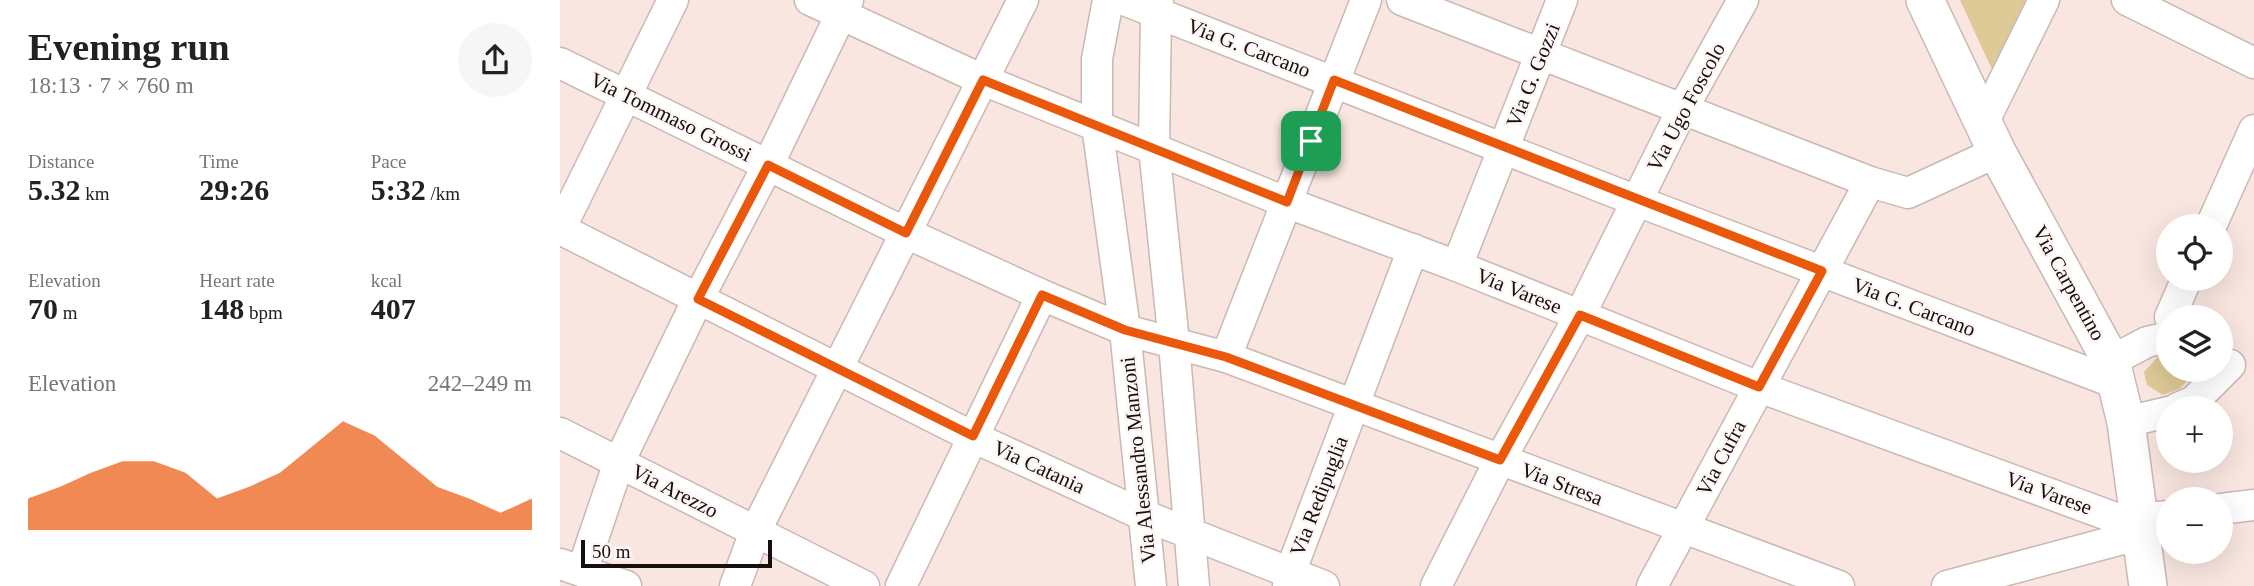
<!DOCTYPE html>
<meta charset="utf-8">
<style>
body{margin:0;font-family:"Times New Roman",serif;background:#f6f6f6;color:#222;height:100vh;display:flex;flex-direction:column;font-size:26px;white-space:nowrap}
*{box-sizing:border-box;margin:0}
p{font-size:23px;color:#767676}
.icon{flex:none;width:38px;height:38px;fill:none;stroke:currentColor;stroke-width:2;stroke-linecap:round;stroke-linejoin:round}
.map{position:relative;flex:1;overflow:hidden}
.sheet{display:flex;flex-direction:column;background:#fff;width:560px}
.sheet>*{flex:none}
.controls{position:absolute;left:1596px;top:214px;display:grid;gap:14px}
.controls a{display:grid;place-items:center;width:77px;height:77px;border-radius:50%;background:#fff;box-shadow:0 7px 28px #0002;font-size:35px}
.scale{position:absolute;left:21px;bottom:18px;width:191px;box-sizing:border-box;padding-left:7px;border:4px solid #150f0d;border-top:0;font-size:19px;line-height:24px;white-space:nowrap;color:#150f0d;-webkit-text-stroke:5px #fef6f4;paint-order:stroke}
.pin{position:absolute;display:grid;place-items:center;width:60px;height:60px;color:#fff;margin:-30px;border-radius:14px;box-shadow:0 4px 10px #0006}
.round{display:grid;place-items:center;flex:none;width:74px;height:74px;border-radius:37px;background:#f6f6f6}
.headline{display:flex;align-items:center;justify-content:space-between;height:119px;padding:0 28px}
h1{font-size:38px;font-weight:700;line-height:52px}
.metrics{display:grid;grid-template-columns:repeat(3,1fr);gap:10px;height:119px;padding:7px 28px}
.metrics div{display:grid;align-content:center}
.metrics b{font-size:30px;font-weight:700}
.metrics small{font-size:19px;font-weight:400}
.metrics p{font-size:19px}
.chart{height:196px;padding:14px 28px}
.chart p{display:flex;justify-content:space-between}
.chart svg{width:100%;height:126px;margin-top:7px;fill:#ea580c;opacity:.7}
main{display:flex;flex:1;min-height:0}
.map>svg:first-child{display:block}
.green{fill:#deca96}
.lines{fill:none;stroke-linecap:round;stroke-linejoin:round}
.minor-casing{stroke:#cab8b3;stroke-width:33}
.tertiary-casing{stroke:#cab8b3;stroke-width:40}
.minor{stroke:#fff;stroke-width:30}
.tertiary{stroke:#fff;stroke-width:37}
.route-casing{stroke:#fff;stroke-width:14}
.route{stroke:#ea580c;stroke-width:9}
.labels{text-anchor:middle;stroke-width:5;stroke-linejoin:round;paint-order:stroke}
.street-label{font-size:21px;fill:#150f0d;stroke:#fef6f4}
</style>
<main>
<section class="sheet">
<div class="headline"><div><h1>Evening run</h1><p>18:13 · 7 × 760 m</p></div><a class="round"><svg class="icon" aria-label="share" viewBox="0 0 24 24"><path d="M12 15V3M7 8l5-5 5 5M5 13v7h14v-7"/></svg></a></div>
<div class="metrics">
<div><p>Distance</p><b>5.32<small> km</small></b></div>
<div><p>Time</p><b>29:26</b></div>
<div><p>Pace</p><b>5:32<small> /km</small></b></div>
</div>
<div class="metrics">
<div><p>Elevation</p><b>70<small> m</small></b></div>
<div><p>Heart rate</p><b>148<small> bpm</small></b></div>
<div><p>kcal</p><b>407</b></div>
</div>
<div class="chart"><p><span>Elevation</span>242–249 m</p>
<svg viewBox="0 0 160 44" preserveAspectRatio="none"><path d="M0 44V33L10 29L20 24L30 20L40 20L50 24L60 33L70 29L80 24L90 15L100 6L110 11L120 20L130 29L140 33L150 38L160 33V44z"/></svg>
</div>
</section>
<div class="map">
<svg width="1694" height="586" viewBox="0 0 1694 586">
<rect width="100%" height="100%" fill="#f9e6e0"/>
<!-- green -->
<g class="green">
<polygon points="1400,0 1468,0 1434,74"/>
<polygon points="1605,349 1608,349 1608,369 1639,369 1619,389 1603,395 1587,385 1584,372"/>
</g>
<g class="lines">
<defs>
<g id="minor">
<polyline points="250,0 423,80 728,203 897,266 1199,387 1580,527"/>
<polyline points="548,0 537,59 537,125 565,330 591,586"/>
<polyline points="564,0 1077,201 1558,384"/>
<polyline points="598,0 596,12 594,148 614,343 634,586"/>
<polyline points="842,0 1310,182 1348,193 1437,152"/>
<polyline points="1567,0 1694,63"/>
<polyline points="0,63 346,233 482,295 565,330 666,357 1279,586"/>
<polyline points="1423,123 1484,0"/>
<polyline points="1651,226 1694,130"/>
<polyline points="0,229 413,437 583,515 764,586"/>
<polyline points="0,229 113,0"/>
<polyline points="897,266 1002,0"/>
<polyline points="1610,317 1627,278"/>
<polyline points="666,357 806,0"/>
<polyline points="1551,361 1587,342 1608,337"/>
<polyline points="1618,408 1634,401 1670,365"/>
<polyline points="1566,422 1608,412"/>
<polyline points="0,433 304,586"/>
<polyline points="1661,509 1694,505"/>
<polyline points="1579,519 1608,516"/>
<polyline points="0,564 66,586"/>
<polyline points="22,571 59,462 138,299 208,165 288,0"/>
<polyline points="175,586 195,532 463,0"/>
<polyline points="341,586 482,295"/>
<polyline points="728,586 730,573 853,249"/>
<polyline points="876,586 940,460 1020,315 1123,108 1183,0"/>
<polyline points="1092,586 1310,182"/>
<polyline points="1387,586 1581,534"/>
</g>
<polyline id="tertiary" points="1365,0 1437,152 1551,361 1566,422 1588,586"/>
</defs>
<!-- minor casing -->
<use href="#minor" class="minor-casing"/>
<!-- tertiary casing -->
<use href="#tertiary" class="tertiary-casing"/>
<!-- minor -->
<use href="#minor" class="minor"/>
<!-- tertiary -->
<use href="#tertiary" class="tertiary"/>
</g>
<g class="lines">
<defs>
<polygon id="route" points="423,80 727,202 774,80 1262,271 1199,387 1020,315 940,460 666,357 565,330 482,295 413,436 138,299 208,165 346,233"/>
</defs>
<!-- route casing -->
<use href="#route" class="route-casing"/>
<!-- route -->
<use href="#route" class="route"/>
</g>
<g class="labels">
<!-- street labels -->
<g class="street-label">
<text transform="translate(689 48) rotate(21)" y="7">Via G. Carcano</text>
<text transform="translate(973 75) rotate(-68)" y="7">Via G. Gozzi</text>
<text transform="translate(1126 107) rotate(-62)" y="7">Via Ugo Foscolo</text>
<text transform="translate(111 117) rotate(26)" y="7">Via Tommaso Grossi</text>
<text transform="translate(1509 283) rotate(61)" y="7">Via Carpentino</text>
<text transform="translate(959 291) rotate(22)" y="7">Via Varese</text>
<text transform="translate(1354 307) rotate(21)" y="7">Via G. Carcano</text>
<text transform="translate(1161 458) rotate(-62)" y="7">Via Cufra</text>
<text transform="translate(578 460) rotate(-96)" y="7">Via Alessandro Manzoni</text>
<text transform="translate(479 467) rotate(25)" y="7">Via Catania</text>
<text transform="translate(1002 484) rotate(21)" y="7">Via Stresa</text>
<text transform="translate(115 491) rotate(27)" y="7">Via Arezzo</text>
<text transform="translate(1489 493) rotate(20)" y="7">Via Varese</text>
<text transform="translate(759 496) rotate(-69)" y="7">Via Redipuglia</text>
</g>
</g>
</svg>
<div class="controls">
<a><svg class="icon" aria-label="locate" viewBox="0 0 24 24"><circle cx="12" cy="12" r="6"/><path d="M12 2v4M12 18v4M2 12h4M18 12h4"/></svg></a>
<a><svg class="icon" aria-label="layers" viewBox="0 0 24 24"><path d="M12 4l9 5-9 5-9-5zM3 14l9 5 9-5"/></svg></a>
<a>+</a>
<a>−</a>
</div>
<div class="scale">50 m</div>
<div class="pin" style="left:751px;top:141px;background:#1e9e55"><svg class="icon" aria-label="arrive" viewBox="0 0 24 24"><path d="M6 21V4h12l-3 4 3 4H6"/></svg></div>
</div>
</main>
